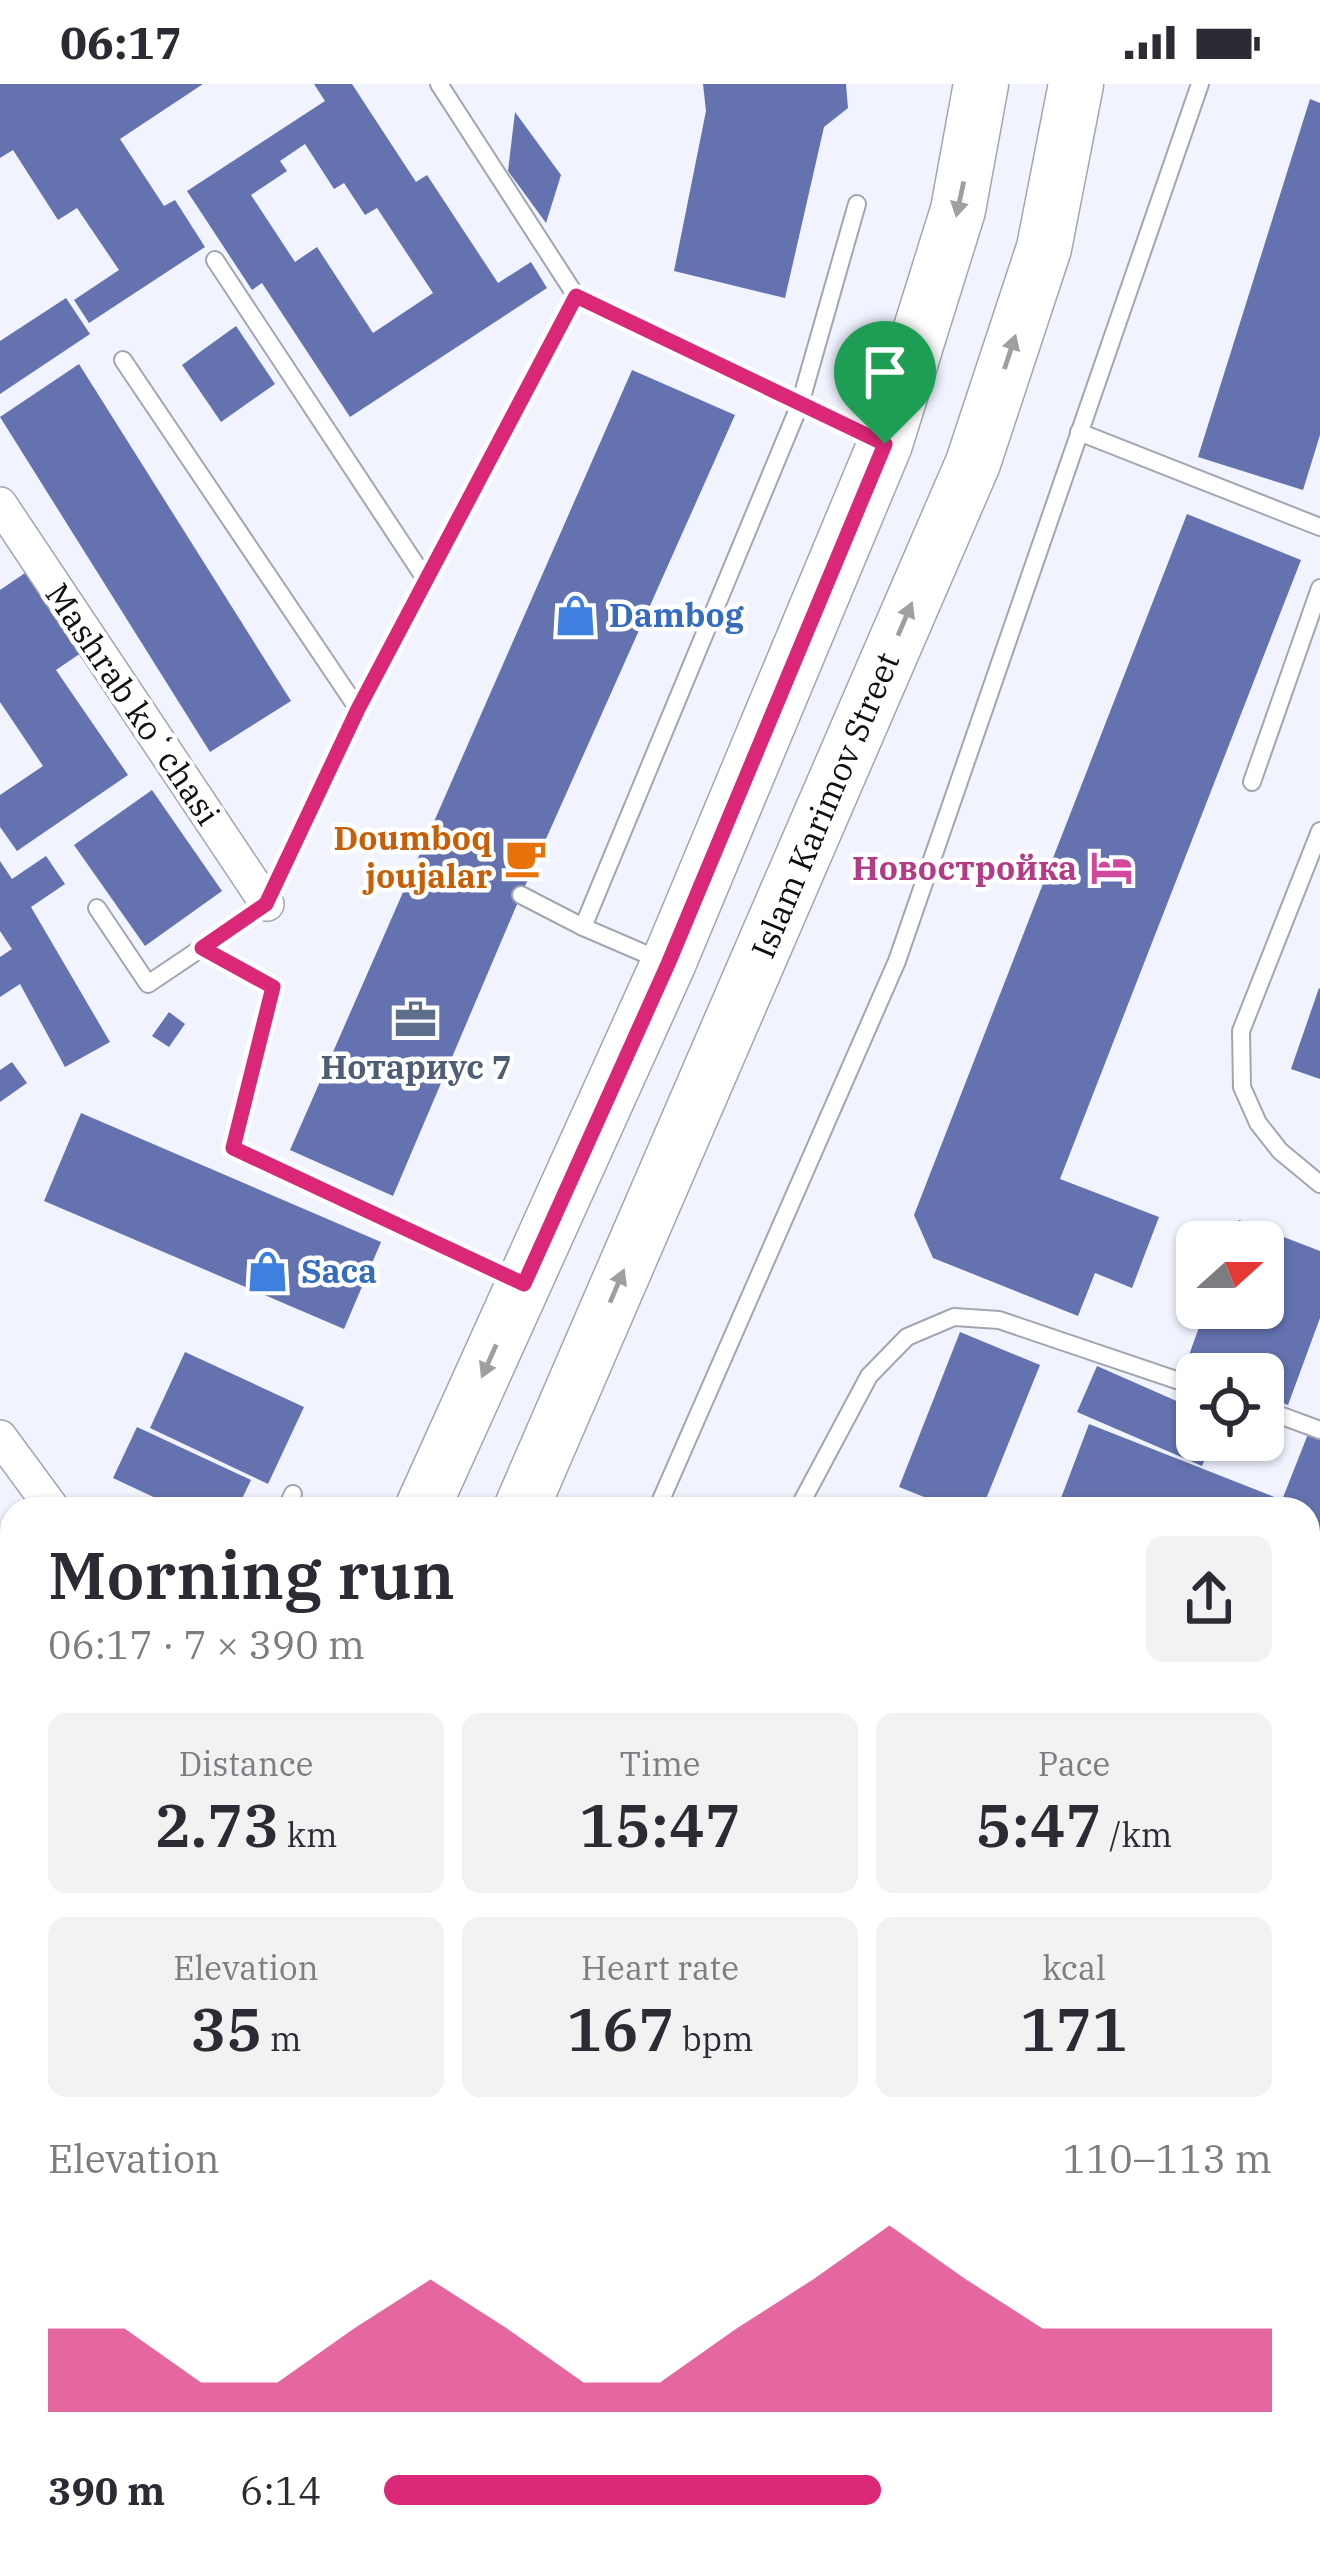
<!DOCTYPE html>
<meta charset="utf-8">
<style>
body{margin:0;font-family:"IBM Plex Serif",serif;background:#f2f2f3;color:#2b2b33;height:100vh;display:flex;flex-direction:column;font-size:45px;white-space:nowrap}
*{box-sizing:border-box;margin:0}
p{font-size:39px;color:#7c7c81}
.icon{flex:none;width:66px;height:66px;fill:none;stroke:currentColor;stroke-width:2;stroke-linecap:round;stroke-linejoin:round}
.map{position:relative;flex:1;overflow:hidden}
.drawer{position:absolute;left:0px;top:1413px;width:1320px;height:1065px;display:flex;flex-direction:column;background:#fff;border-radius:36px 36px 0 0;box-shadow:0 3px 9px #0004}
.drawer>*{flex:none}
.needle{width:78px;rotate:69deg}
.buttons{position:absolute;left:1176px;top:1137px;display:grid;gap:24px}
.buttons a{display:grid;place-items:center;width:108px;height:108px;border-radius:18px;background:#fff;box-shadow:0 3px 9px #0004;font-size:60px}
.pin{position:absolute;display:grid;place-items:center;width:102px;height:102px;color:#fff;margin:-123px -51px;border-radius:50% 50% 50% 0;rotate:-45deg;box-shadow:0 0 12px #0007}
.pin .icon{rotate:45deg}
.round{display:grid;place-items:center;flex:none;width:126px;height:126px;border-radius:18px;background:#f2f2f3}
.summary{display:flex;align-items:center;justify-content:space-between;height:204px;padding:0 48px}
h1{font-size:66px;font-weight:600;line-height:90px}
.stats{display:grid;grid-template-columns:repeat(3,1fr);gap:18px;height:204px;padding:12px 48px}
.stats div{display:grid;align-content:center;border-radius:18px;background:#f2f2f3;text-align:center}
.stats b{font-size:60px;font-weight:600}
.stats small{font-size:33px;font-weight:400}
.stats p{font-size:33px}
.chart{height:336px;padding:24px 48px}
.chart p{display:flex;justify-content:space-between}
.chart svg{width:100%;height:216px;margin-top:12px;fill:#db2777;opacity:.7}
ul{padding:0 48px;list-style:none;font-size:39px}
li{display:grid;grid-template-columns:192px 144px 1fr;align-items:center;height:90px}
li i{height:30px;border-radius:15px;background:#db2777}
.status{display:flex;justify-content:space-between;align-items:center;height:84px;padding:0 60px;background:#fff;direction:ltr}
.status svg{height:33px;fill:currentColor}
.map>svg:first-child{display:block}
.building{fill:#6473af;fill-rule:evenodd}
.lines{fill:none;stroke-linecap:round;stroke-linejoin:round}
.service-casing{stroke:#a2a6b0;stroke-width:20}
.minor-casing{stroke:#a2a6b0;stroke-width:36}
.tertiary-casing{stroke:#a2a6b0;stroke-width:45}
.primary-casing{stroke:#a2a6b0;stroke-width:57}
.service{stroke:#fff;stroke-width:16}
.minor{stroke:#fff;stroke-width:33}
.tertiary{stroke:#fff;stroke-width:42}
.primary{stroke:#fff;stroke-width:54}
.oneway{fill:#9f9fa0}
.route-casing{stroke:#fff;stroke-width:24}
.route{stroke:#db2777;stroke-width:15}
.labels{text-anchor:middle;stroke-width:9;stroke-linejoin:round;paint-order:stroke}
.shop-label{font-size:33px;font-weight:bold;fill:#366cbe;stroke:#fff;text-anchor:start}
.street-label{font-size:33px;fill:#0e0f12;stroke:#fff}
.food-label{font-size:33px;font-weight:bold;fill:#c56008;stroke:#fff;text-anchor:end}
.hotel-label{font-size:33px;font-weight:bold;fill:#b23c85;stroke:#fff;text-anchor:end}
.service-label{font-size:33px;font-weight:bold;fill:#4e5e75;stroke:#fff}
</style>
<div class="status"><b>06:17</b><svg viewBox="0 0 49 12"><path d="M0 12V9h3v3zM5 12V6h3v6zM10 12V3h3v9zM15 12V0h3v12zM26 1h20v11H26zM47 4h2v5h-2z"/></svg></div>
<div class="map">
<svg width="1320" height="2476" viewBox="0 0 1320 2476">
<rect width="100%" height="100%" fill="#f1f4ff"/>
<!-- building -->
<g class="building">
<polygon points="0,0 203,0 120,55 164,122 175,116 205,163 89,239 74,216 119,186 77,124 58,136 13,66 0,74"/>
<path d="M314,0H352L416,98L427,91L498,199L531,178L547,204L350,333L262,199L252,206L187,107L325,17ZM305,60L334,105L344,99L365,131L377,124L433,209L373,249L317,163L295,178L251,111L287,87L280,77Z"/>
<polygon points="703,0 846,0 848,24 824,43 785,214 674,187 706,27"/>
<polygon points="1310,15 1320,19 1320,351 1303,406 1198,373"/>
<polygon points="515,28 561,91 546,139 508,87"/>
<polygon points="66,214 90,250 0,310 0,257"/>
<polygon points="236,242 275,300 221,338 182,281"/>
<polygon points="79,280 291,617 210,668 0,333"/>
<polygon points="632,286 735,331 521,811 393,1112 290,1066"/>
<polygon points="1187,430 1301,476 1060,1095 1159,1133 1132,1204 1095,1189 1078,1232 933,1174 914,1131"/>
<polygon points="25,489 84,567 56,586 128,691 17,767 0,743 0,711 43,682 0,618 0,506"/>
<polygon points="152,706 222,807 145,862 74,761"/>
<polygon points="46,772 65,800 31,823 110,958 65,983 20,900 0,913 0,873 12,865 0,847 0,777 12,795"/>
<polygon points="1319,904 1320,905 1320,995 1291,985"/>
<polygon points="169,928 185,940 169,963 152,952"/>
<polygon points="12,978 27,999 0,1018 0,986"/>
<polygon points="81,1029 381,1158 344,1245 44,1117"/>
<polygon points="1239,1136 1320,1167 1320,1234 1288,1321 1263,1312 1263,1290 1206,1290 1185,1282 1206,1224 1263,1224 1263,1158 1231,1158"/>
<polygon points="960,1248 1040,1281 982,1425 954,1425 899,1403"/>
<polygon points="185,1268 304,1323 268,1400 150,1344"/>
<polygon points="1097,1282 1197,1326 1197,1356 1213,1356 1202,1382 1077,1328"/>
<polygon points="1089,1340 1282,1416 1308,1350 1320,1355 1320,1572 1308,1567 1308,1425 1067,1425 1058,1422"/>
<polygon points="137,1343 251,1396 237,1425 179,1425 113,1394"/>
<polygon points="0,1536 12,1542 12,1678 0,1672"/>
<polygon points="1320,1639 1320,1884 1308,1884 1308,1640"/>
<polygon points="0,1722 12,1728 12,1945 0,1970"/>
</g>
<g class="lines">
<defs>
<g id="service">
<polyline points="439,0 576,212"/>
<polyline points="215,176 426,496"/>
<polyline points="123,276 358,625"/>
<polyline points="1079,348 1320,443"/>
<polyline points="1252,698 1320,504"/>
<polyline points="1320,747 1241,947 1242,1003 1258,1039 1280,1067 1320,1100"/>
<polyline points="521,811 583,843"/>
<polyline points="97,824 148,900 267,820 358,625 576,212 878,357"/>
<polyline points="202,864 273,903 233,1064 517,1197"/>
<polyline points="662,877 583,843 800,320 857,120"/>
<polyline points="1263,1325 1320,1346"/>
<polyline points="286,1425 293,1410"/>
<polyline points="657,1425 897,877 1200,0"/>
<polyline points="798,1425 869,1292 907,1253 954,1233 999,1236 1197,1303"/>
<polyline points="1308,1578 1320,1583"/>
<polyline points="0,2073 12,2048"/>
<polyline points="0,2171 12,2181"/>
<polyline points="1308,2284 1320,2222"/>
<polyline points="77,2466 105,2476"/>
<polyline points="957,2466 986,2476"/>
<polyline points="924,2476 926,2466"/>
<polyline points="1261,2476 1264,2466"/>
</g>
<g id="minor">
<polyline points="0,420 267,820"/>
<polyline points="0,1353 53,1425"/>
</g>
<polyline id="tertiary" points="457,2466 486,2476"/>
<g id="primary">
<polyline points="422,1425 668,880 885,360 958,126 981,0"/>
<polyline points="521,1425 973,379 1044,164 1076,0"/>
<polyline points="0,2286 12,2267"/>
<polyline points="0,2433 12,2420"/>
</g>
</defs>
<!-- service casing -->
<use href="#service" class="service-casing"/>
<!-- minor casing -->
<use href="#minor" class="minor-casing"/>
<!-- tertiary casing -->
<use href="#tertiary" class="tertiary-casing"/>
<!-- primary casing -->
<use href="#primary" class="primary-casing"/>
<!-- service -->
<use href="#service" class="service"/>
<!-- minor -->
<use href="#minor" class="minor"/>
<!-- tertiary -->
<use href="#tertiary" class="tertiary"/>
<!-- primary -->
<use href="#primary" class="primary"/>
</g>
<!-- one-way arrows -->
<defs><path id="oneway-solid" d="M-6-.8H1V-3.2L6.5 0L1 3.2V.8H-6Z" transform="scale(3)"/></defs>
<g class="oneway">
<use href="#oneway-solid" transform="translate(960 115) rotate(102)"/>
<use href="#oneway-solid" transform="translate(1010 268) rotate(-72)"/>
<use href="#oneway-solid" transform="translate(905 535) rotate(-67)"/>
<use href="#oneway-solid" transform="translate(617 1202) rotate(-67)"/>
<use href="#oneway-solid" transform="translate(489 1277) rotate(114)"/>
</g>
<g class="lines">
<defs>
<polygon id="route" points="576,212 885,360 668,880 524,1200 233,1064 273,903 202,864 266,820 358,625"/>
</defs>
<!-- route casing -->
<use href="#route" class="route-casing"/>
<!-- route -->
<use href="#route" class="route"/>
</g>
<!-- icons -->
<defs>
<symbol id="shop-bare" viewBox="-9 -9 18 18"><path d="M-5-2.5h2.3a2.7 3.5 0 0 1 5.4 0H5L5.5 6h-11ZM-1.5-2.5h3a1.5 2.3 0 0 0-3 0Z" fill="#3f7fe0" stroke="#fff" stroke-width="2.5" paint-order="stroke"/></symbol>
<symbol id="cafe-bare" viewBox="-9 -9 18 18"><path d="M-5.5-4.5H6V0H3Q3 3.5 0 3.5H-2.5Q-5.5 3.5-5.5 0ZM3-3.2v2h1.7v-2ZM-6 4.5H4V6H-6Z" fill="#e8710a" stroke="#fff" stroke-width="2.5" paint-order="stroke"/></symbol>
<symbol id="hotel-bare" viewBox="-9 -9 18 18"><path d="M-6-4.5h1.5V1H6V5H4.5V3h-9V5H-6ZM-4 0a1.8 1.8 0 1 1 3.6 0ZM.5 0V-2.5h3Q6-2.5 6 0Z" fill="#d1479c" stroke="#fff" stroke-width="2.5" paint-order="stroke"/></symbol>
<symbol id="office-bare" viewBox="-9 -9 18 18"><path d="M-6-3h4V-5.5h4V-3h4V5H-6ZM-1-4.5V-3h2v-1.5ZM-6 0V1H6V0Z" fill="#5c6f8a" stroke="#fff" stroke-width="2.5" paint-order="stroke"/></symbol>
</defs>
<g fill-rule="evenodd">
<use href="#shop-bare" x="546" y="502" width="59" height="59"/>
<use href="#cafe-bare" x="496" y="744" width="59" height="59"/>
<use href="#hotel-bare" x="1082" y="754" width="59" height="59"/>
<use href="#office-bare" x="386" y="906" width="59" height="59"/>
<use href="#shop-bare" x="238" y="1158" width="59" height="59"/>
</g>
<g class="labels">
<!-- shop labels -->
<g class="shop-label">
<text x="609" y="543">Dambog</text>
<text x="301" y="1199">Saca</text>
</g>
<!-- street labels -->
<g class="street-label">
<text transform="translate(133 620) rotate(56)" y="12">Mashrab koʻchasi</text>
<text transform="translate(825 721) rotate(-67)" y="12">Islam Karimov Street</text>
</g>
<!-- food labels -->
<g class="food-label">
<text x="492" y="766">Doumboq<tspan x="492" dy="38">joujalar</tspan></text>
</g>
<!-- hotel labels -->
<g class="hotel-label">
<text x="1077" y="796">Новостройка</text>
</g>
<!-- service labels -->
<g class="service-label">
<text x="416" y="995">Нотариус 7</text>
</g>
</g>
</svg>
<div class="buttons">
<a><svg class="needle" viewBox="-14 -14 28 28"><path d="M0-13l5 13h-10z" fill="#e53935"/><path d="M0 13l5-13h-10z" fill="#7c7c81"/></svg></a>
<a><svg class="icon" aria-label="locate" viewBox="0 0 24 24"><circle cx="12" cy="12" r="6"/><path d="M12 2v4M12 18v4M2 12h4M18 12h4"/></svg></a>
</div>
<div class="pin" style="left:885px;top:360px;background:#1e9e55"><svg class="icon" aria-label="arrive" viewBox="0 0 24 24"><path d="M6 21V4h12l-3 4 3 4H6"/></svg></div>
<section class="drawer">
<div class="summary"><div><h1>Morning run</h1><p>06:17 · 7 × 390 m</p></div><a class="round"><svg class="icon" aria-label="share" viewBox="0 0 24 24"><path d="M12 15V3M7 8l5-5 5 5M5 13v7h14v-7"/></svg></a></div>
<div class="stats">
<div><p>Distance</p><b>2.73<small> km</small></b></div>
<div><p>Time</p><b>15:47</b></div>
<div><p>Pace</p><b>5:47<small> /km</small></b></div>
</div>
<div class="stats">
<div><p>Elevation</p><b>35<small> m</small></b></div>
<div><p>Heart rate</p><b>167<small> bpm</small></b></div>
<div><p>kcal</p><b>171</b></div>
</div>
<div class="chart"><p><span>Elevation</span>110–113 m</p>
<svg viewBox="0 0 160 44" preserveAspectRatio="none"><path d="M0 44V27L10 27L20 38L30 38L40 27L50 17L60 27L70 38L80 38L90 27L100 17L110 6L120 17L130 27L140 27L150 27L160 27V44z"/></svg>
</div>
<ul>
<li><b>390 m</b>6:14<i style="width:56%"></i></li>
</ul>
</section>
</div>
